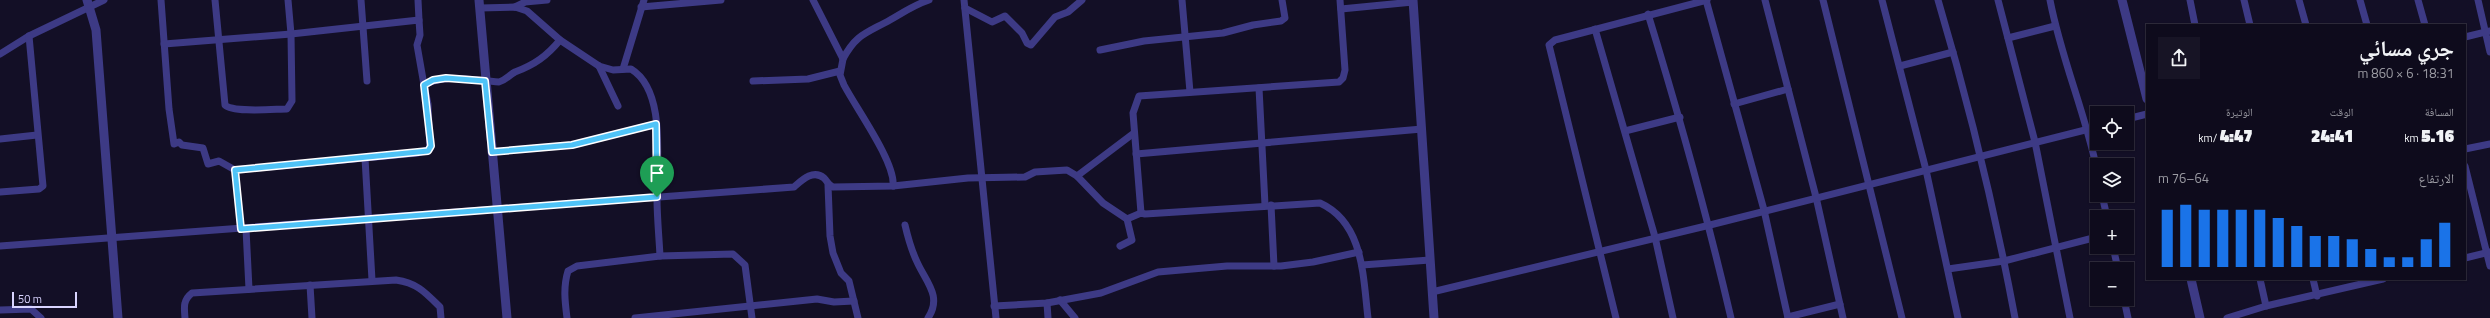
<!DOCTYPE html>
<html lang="ar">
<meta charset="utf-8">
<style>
body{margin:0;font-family:"Titillium Web","Noto Naskh Arabic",sans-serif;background:#171425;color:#f1f3f6;direction:rtl;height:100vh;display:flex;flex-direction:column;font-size:15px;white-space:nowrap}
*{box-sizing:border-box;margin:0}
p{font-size:13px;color:#9b9ba3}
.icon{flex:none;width:22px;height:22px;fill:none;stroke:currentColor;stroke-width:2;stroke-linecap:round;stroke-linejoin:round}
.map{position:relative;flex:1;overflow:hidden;direction:ltr}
.details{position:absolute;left:2146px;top:24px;width:320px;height:256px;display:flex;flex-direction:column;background:#0e0b1c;border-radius:0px;box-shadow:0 1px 3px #0004,0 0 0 1px #2e2b3b;direction:rtl}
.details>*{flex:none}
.tools{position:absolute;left:2090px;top:106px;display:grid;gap:8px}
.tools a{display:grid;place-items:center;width:44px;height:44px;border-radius:0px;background:#0e0b1c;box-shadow:0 1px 3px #0004,0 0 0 1px #2e2b3b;font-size:20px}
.scale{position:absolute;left:12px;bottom:10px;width:65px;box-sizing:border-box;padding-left:4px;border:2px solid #d9d4ff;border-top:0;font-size:11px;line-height:14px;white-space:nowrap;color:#d9d4ff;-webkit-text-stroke:3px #130f26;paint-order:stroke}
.pin{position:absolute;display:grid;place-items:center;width:34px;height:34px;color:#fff;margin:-41px -17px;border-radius:50% 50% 50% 0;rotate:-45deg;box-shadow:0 0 4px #0007}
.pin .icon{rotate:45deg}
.round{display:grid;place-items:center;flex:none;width:42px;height:42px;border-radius:0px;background:#171425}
.head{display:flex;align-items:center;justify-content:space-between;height:68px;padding:0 12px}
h1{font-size:22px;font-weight:800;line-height:30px}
.metrics{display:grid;grid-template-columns:repeat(3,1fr);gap:6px;height:68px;padding:4px 12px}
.metrics div{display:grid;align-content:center}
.metrics b{font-size:17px;font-weight:800}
.metrics small{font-size:11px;font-weight:400}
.metrics p{font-size:11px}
.chart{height:112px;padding:8px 12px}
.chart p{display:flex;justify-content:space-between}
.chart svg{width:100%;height:72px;margin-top:4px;stroke:#1a73e8;stroke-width:6}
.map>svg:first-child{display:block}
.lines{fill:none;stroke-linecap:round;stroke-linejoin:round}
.minor{stroke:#3d3a85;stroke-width:7}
.tertiary{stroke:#3d3a85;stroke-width:9}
.route-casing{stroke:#fff;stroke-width:8}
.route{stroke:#4fc3f7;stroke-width:5}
</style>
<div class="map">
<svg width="2490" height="318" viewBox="0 0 2490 318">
<rect width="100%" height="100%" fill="#130f26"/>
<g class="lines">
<!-- minor -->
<g class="minor">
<polyline points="161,0 169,109 174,144 179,142 182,145 203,148 208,164 219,161 235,170 365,158"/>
<path d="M215,0L225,105C233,113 275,109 287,109L292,101L291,34L288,0"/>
<polyline points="361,0 367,81"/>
<polyline points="418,0 419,20"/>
<path d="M813,0L843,59L840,75L844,85C856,108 896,163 893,186"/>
<polyline points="964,0 996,318"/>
<polyline points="1182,0 1190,92"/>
<polyline points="1706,0 1764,210 1788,318"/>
<polyline points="1765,0 1816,197 1843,318"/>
<polyline points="1823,0 1902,318"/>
<polyline points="1882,0 1926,170 1958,318"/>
<path d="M1938,0C1969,104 1995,211 2015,318"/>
<polyline points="1998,0 2035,142 2070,318"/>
<path d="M2050,0C2061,58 2085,112 2097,170"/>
<polyline points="2190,0 2195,25"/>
<polyline points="2244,0 2250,25"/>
<polyline points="2299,0 2306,25"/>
<polyline points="2360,0 2367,25"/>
<polyline points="2418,0 2425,25"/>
<polyline points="2478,0 2490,52"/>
<polyline points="515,7 525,2 547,0"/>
<polyline points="641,7 721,0"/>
<path d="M480,8L515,7L527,11L560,40L599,66L613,70L631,69C667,91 656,162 657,198C657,217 659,236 660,256"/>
<polyline points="965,8 992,22 1005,16 1022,33 1027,43 1031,45 1055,17 1068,12 1082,0"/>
<polyline points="1341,9 1413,2"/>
<path d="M1648,14C1679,115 1707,215 1731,318"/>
<polyline points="1595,29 1655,237 1673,318"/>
<polyline points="2465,37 2490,31"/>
<polyline points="2008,38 2055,26"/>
<polyline points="164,44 291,34 419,20 420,35 417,45 424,85"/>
<polyline points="1100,50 1144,41 1223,33 1253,25 1281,21 1285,18 1282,0"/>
<polyline points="0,54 29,36 104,0"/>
<path d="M843,59C856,34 867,33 890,20C904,12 914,5 929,0"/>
<polyline points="599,66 618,106"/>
<polyline points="1900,66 1953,52"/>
<polyline points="623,69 644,0"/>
<polyline points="753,81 808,79 840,71"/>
<polyline points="1259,88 1265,205"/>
<polyline points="1734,104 1788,89"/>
<polyline points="2127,119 2147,114"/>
<polyline points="1625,131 1680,117"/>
<polyline points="0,139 37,135"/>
<polyline points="2465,149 2490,144"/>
<polyline points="491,152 572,145 656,124"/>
<polyline points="1136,154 1422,129"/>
<polyline points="2465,166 2490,266"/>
<polyline points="235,170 241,229"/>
<polyline points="1077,176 1134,133"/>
<polyline points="828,185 830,236 833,253 841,273 849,281 858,318"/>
<polyline points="0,192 39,189 43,186 29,36"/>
<polyline points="2102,195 2107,217"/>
<polyline points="1271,205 1274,266"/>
<polyline points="1141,213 1133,113 1139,96 1339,82 1343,78 1345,70 1340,0"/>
<path d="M905,225C908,238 912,252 918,264C927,283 942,297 928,318"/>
<polyline points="246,229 249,289"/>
<path d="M0,246L794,187C802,180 813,169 824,178C828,182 828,185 833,187L893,186L968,178L1025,177L1035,172L1067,170L1077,176L1103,203L1127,219"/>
<path d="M1120,246L1132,240L1127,219L1141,213L1145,214L1320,203C1364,223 1363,277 1368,318"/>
<polyline points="2113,247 2118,269"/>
<polyline points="2465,258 2490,252"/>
<polyline points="1362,265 1430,260"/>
<polyline points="1948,269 2004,261 2097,237"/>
<polyline points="2260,279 2266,306"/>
<polyline points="2313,279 2317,296"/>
<path d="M372,280L365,158L418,153L430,149L428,104L424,85C446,73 475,81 499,82C506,80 509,75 515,72C534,65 547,56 560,40"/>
<polyline points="310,285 312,318"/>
<polyline points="1432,292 1710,225 2097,127"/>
<polyline points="2124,299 2128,318"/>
<polyline points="1060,300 1075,318"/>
<polyline points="1047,303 1048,318"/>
<polyline points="994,306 1047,303 1101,293 1158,272 1227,266 1281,266 1313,262 1359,252"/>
<polyline points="0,310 31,309 41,318"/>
<polyline points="1788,317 1840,304"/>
<path d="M185,318C184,307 183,300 192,293L396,280C417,283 425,292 440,307L441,318"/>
<path d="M567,318C565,302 563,287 568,271L577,266L660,256L733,254L745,265L752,318"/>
<polyline points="635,318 817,299 834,302 854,301"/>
<polyline points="1616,318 1549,45 1555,40 1707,0"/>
<polyline points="2227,318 2266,306 2383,279"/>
</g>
<!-- tertiary -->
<g class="tertiary">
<polyline points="87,0 96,30 118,318"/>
<polyline points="479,0 507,318"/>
<polyline points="1413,0 1434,318"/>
<polyline points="2122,0 2147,99"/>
<polyline points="2191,279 2200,318"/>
</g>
</g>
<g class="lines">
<defs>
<polygon id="route" points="446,78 485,81 492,152 572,145 656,124 657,197 241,229 235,170 428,151 431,146 424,85 433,80"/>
</defs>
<!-- route casing -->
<use href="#route" class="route-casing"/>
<!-- route -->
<use href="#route" class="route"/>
</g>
</svg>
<div class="tools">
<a><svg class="icon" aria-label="locate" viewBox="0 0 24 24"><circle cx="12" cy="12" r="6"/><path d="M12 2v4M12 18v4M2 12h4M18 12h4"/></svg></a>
<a><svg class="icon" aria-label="layers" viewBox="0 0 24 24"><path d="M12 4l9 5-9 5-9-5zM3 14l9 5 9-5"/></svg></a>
<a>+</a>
<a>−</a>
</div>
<div class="scale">50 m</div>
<div class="pin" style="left:657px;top:197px;background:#1e9e55"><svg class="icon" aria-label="arrive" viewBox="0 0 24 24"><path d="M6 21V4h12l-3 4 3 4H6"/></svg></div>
<section class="details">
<div class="head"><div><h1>جري مسائي</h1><p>18:31 · 6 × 860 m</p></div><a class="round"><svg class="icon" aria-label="share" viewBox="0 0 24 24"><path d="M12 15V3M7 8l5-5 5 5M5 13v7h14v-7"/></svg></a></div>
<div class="metrics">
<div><p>المسافة</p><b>5.16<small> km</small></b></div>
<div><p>الوقت</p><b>24:41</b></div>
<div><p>الوتيرة</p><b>4:47<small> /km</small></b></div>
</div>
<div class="chart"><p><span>الارتفاع</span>64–76 m</p>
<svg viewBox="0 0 160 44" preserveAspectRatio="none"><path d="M5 44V9M15 44V6M25 44V9M35 44V9M45 44V9M55 44V9M65 44V14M75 44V19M85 44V25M95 44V25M105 44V27M115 44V33M125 44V38M135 44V38M145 44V27M155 44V17"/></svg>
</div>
</section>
</div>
